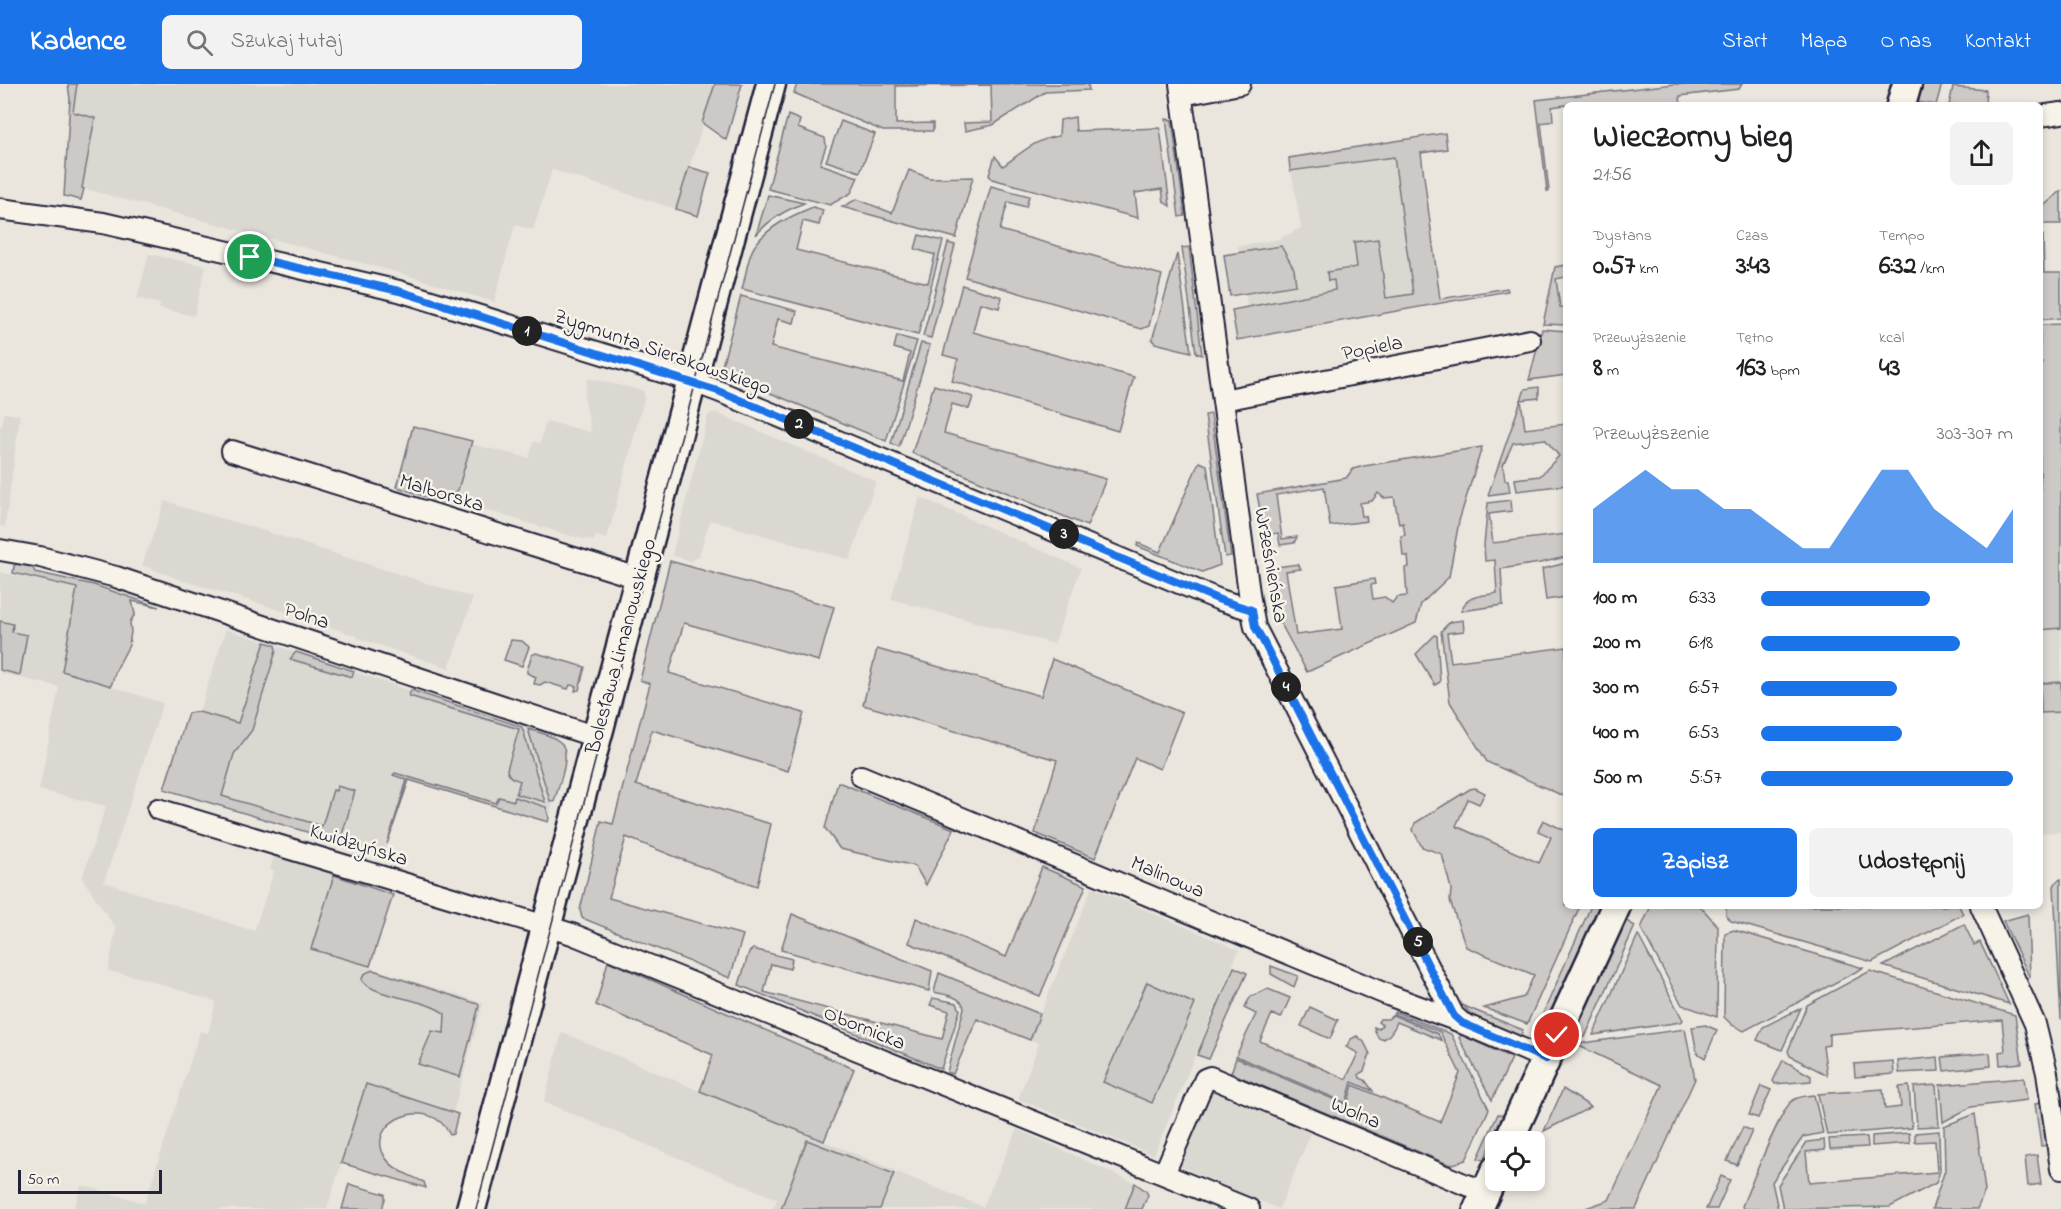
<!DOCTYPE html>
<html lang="pl">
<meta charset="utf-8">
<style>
body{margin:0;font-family:"Indie Flower",sans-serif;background:#f2f2f2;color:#202124;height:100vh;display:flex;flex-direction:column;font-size:22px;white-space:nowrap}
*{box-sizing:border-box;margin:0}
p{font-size:20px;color:#757577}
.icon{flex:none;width:33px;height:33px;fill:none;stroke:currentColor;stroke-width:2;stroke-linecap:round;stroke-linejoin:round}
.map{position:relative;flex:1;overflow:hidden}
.drawer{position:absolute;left:1563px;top:18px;width:480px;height:807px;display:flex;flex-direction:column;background:#fff;border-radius:9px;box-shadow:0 3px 9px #0003}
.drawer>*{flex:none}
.fabs{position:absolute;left:1485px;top:1047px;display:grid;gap:12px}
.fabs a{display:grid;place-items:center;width:60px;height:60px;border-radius:9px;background:#fff;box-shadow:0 3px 9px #0003;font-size:30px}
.scale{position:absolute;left:18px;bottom:15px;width:144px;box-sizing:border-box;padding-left:6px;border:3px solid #22223b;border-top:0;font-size:16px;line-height:21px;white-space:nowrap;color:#22223b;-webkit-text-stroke:4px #f7f3e8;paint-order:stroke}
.pin{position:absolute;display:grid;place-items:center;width:51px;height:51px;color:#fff;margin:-26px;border:3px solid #fff;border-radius:50%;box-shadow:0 2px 6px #0007}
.km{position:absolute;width:30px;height:30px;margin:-15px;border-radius:50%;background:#222;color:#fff;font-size:16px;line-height:30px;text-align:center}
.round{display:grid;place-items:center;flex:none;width:63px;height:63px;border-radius:9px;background:#f2f2f2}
.overview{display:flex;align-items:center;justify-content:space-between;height:102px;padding:0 30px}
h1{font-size:33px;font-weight:800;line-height:45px}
.metrics{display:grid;grid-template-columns:repeat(3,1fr);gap:9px;height:102px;padding:6px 30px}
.metrics div{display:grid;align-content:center}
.metrics b{font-size:26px;font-weight:800}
.metrics small{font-size:16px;font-weight:400}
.metrics p{font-size:16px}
.chart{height:168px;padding:12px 30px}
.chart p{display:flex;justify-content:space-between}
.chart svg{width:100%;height:108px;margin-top:6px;fill:#1a73e8;opacity:.7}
.button{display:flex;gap:12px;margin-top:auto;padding:12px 30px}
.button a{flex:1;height:69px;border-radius:9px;background:#1a73e8;color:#fff;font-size:24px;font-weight:800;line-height:69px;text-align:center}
.button a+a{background:#f2f2f2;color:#202124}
ul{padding:0 30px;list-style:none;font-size:20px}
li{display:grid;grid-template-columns:96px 72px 1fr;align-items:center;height:45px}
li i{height:15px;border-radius:8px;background:#1a73e8}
header{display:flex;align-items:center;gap:36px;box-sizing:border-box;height:84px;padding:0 30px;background:#1a73e8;color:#fff}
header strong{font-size:28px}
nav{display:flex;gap:33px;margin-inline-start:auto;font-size:21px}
.search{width:420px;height:54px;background:#f2f2f2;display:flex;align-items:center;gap:15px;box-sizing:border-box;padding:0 21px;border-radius:9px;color:#757577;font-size:22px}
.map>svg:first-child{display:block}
.built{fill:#dbd8d2}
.green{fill:#cdc9c6;stroke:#787680;stroke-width:1.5}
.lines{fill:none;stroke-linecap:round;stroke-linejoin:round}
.street-casing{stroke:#22223b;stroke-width:24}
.secondary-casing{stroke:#22223b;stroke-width:33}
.street{stroke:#f7f3e8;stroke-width:20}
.secondary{stroke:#f7f3e8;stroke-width:28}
.tram{stroke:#22223b;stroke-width:1.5}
.route-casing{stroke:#fff;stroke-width:12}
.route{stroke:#1a73e8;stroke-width:8}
.labels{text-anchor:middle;stroke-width:5;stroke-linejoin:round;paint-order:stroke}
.street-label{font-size:21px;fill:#22223b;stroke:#f7f3e8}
</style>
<header>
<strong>Kadence</strong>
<div class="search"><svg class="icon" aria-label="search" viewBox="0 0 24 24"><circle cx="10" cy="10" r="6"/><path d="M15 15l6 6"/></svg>Szukaj tutaj</div>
<nav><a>Start</a><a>Mapa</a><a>O nas</a><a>Kontakt</a></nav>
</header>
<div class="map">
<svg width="2061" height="1125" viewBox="0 0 2061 1125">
<rect width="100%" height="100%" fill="#eae6de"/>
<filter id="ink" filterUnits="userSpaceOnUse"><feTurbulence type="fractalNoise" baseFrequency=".0167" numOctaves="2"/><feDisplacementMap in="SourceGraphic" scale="12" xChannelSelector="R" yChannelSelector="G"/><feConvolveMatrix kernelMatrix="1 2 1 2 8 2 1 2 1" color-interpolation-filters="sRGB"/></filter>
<g filter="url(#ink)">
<!-- built -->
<g class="built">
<polygon points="77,0 716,0 676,125 552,86 533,146 515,141 494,218 396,188 81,104 95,34 73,28"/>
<polygon points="1418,53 1440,219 1252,253 1238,162 1279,155 1301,144 1289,74"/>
<polygon points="149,170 206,182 194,232 159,224 160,220 137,214"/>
<polygon points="588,294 644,307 644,315 607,455 596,452 594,457 567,451 455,416 471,360 529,374 534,357 540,359 546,337 591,348 584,312"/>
<polygon points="715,328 876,397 850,476 710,436 699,472 690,477 672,471 708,331"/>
<polygon points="4,329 20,331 5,443 0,442 0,342 2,342"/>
<polygon points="2061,363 2061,748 2040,749 2040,412"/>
<polygon points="920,413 1081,484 1054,560 891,515"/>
<polygon points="165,417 177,420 177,422 249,442 473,514 449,584 357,554 357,552 261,520 181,496 142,481"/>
<polygon points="0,488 77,504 62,587 163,619 104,798 254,847 274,787 270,785 274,772 334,791 311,865 483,919 453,1029 366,1000 327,1125 74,1125 81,1101 145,1119 200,947 208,949 216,918 142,894 108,887 116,845 82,794 106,722 39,706 59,603 0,589"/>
<polygon points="226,545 265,558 238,640 199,628"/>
<polygon points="268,559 558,656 563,660 566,671 548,738 409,696 384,771 219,721"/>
<polygon points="1092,803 1239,866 1154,1071 1018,1015 1039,959 1030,956"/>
<polygon points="562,948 700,1007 895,1086 882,1123 897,1088 983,1123 1017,1045 1135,1099 1125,1125 773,1125 777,1115 544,1018"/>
<polygon points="1212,1005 1311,1049 1279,1125 1181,1083 1200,1029"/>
</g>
<!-- green -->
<g class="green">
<polygon points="68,0 77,0 73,28 95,34 82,104 84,105 81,116 64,112 70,15"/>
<polygon points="715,0 742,0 726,56 702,39"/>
<polygon points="797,0 1088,0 1089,6 1045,8 993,41 965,47 964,39 992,38 991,1 896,2 896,40 933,39 933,47 883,47 794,9"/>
<polygon points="1674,0 1742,0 1739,5 1680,12 1681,21 1566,21 1566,24 1565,21 1552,23 1553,37 1541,39 1549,107 1547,107 1536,16"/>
<polygon points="1923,0 1942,0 1936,21 1918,18"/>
<polygon points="1953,3 1986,6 1985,21 1949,21"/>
<polygon points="788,31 800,36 798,44 825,54 826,62 820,80 858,93 851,109 830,121 768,105"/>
<path d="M1075,33L1076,47L1160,44L1170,122L1164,118L1162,105L1135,109L1138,134L992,95L989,91L995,72L1003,82C1020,70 1037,54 1059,52L1060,36Z"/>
<polygon points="1166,35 1172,36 1185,132 1179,133"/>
<polygon points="841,37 875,50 860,88 826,77"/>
<polygon points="1445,49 1447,65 1421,69 1440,215 1507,204 1508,207 1237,256 1232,226 1335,206 1334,196 1328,197 1327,188 1357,183 1354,158 1378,155 1386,214 1413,210 1394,73 1290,87 1289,74"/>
<polygon points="689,83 710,89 698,132 676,125"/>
<polygon points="909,86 929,94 973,93 956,154 842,123 857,115 892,129"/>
<polygon points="991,102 1029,112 1026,123 1008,118 1000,146 1162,191 1149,242 1142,245 965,193"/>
<polygon points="2061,107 2061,140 2043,140 2040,144 2040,125"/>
<path d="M768,111L804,119C784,127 770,135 756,151Z"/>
<path d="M813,123L823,126L819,141L803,137L796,166L928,199L935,171L915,165L919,151L943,157L918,251L742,205C746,193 747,174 754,163C768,142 791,132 813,123Z"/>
<polygon points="2043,152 2044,189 2061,189 2061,234 2040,236 2040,156"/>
<polygon points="948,159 955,161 931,254 923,252"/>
<polygon points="1281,162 1294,185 1296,201 1230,212 1224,171"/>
<polygon points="1189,163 1202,271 1196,269 1182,164"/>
<polygon points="1177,170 1191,268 1155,259 1152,256"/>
<polygon points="1566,181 1566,193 1556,195 1560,223 1566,223 1566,241 1543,240 1555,183"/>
<polygon points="962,201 1002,213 999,224 980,219 973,248 1134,293 1118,347 952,297 958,275 943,271"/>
<polygon points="741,212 797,227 794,239 778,235 771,263 903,297 910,269 894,264 897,252 917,257 886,357 727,291 722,282"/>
<polygon points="2061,240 2061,544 2040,546 2040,285 2042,278 2040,278 2040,241"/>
<polygon points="1542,245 1566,247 1566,291 1529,296"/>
<polygon points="921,259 930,261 899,363 891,359"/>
<polygon points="934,301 973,313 969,325 952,320 944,349 1106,395 1087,442 912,369"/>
<polygon points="1539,303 1539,314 1521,316 1525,345 1566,340 1566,401 1517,407 1515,395 1540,392 1559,372 1545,355 1513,359 1503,381 1505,396 1508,396 1510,408 1488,411 1525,305"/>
<polygon points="1211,330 1231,472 1225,473 1205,331"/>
<polygon points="413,342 472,357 458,406 441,418 397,403"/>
<polygon points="1482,363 1459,437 1449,493 1421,520 1416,539 1307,588 1280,538 1270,484 1298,480 1301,485 1286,487 1296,551 1342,545 1336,501 1374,495 1375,500 1371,501 1373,515 1385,513 1392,519 1397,513 1407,512 1405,484 1409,483 1408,472 1403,472 1401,452 1405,451 1403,439 1399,440 1394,413 1384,414 1378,409 1372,417 1360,419 1362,432 1366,432 1367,437 1330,442 1324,403 1276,411 1282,455 1297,453 1294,459 1280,461 1278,449 1265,451 1257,410 1346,394 1353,385 1364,382"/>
<polygon points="1199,378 1207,381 1220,481 1202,488 1137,462 1138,459 1160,468"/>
<path d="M1511,416L1512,427L1489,430L1493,459L1566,450V473L1540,479L1501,485L1503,521L1461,527C1467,510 1482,512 1497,509L1495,476L1485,477L1484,461L1488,419Z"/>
<polygon points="20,477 30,479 35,488 94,501 159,523 132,517 135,530 130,538 131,548 129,561 116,586 111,602 62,587 77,504 13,489 14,482"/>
<polygon points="670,477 834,523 819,577 684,539 669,589 804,629 788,687 652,646 636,701 771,740 757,802 691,779 626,753 609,814 743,851 730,894 582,834 580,826 601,737 613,740 650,600 640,596"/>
<polygon points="1566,479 1566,513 1546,516 1542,485"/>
<polygon points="1463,536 1464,547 1447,549 1451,578 1566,563 1566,713 1487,678 1450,618 1441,547 1450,538"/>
<polygon points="0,537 13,540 12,548 27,551 20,591 0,586"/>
<polygon points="1435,551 1437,552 1440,598 1435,601 1416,570"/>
<polygon points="511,556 522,557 529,563 522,582 504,576"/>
<polygon points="265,558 275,561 276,567 252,646 234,670 222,712 322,742 333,706 336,707 337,702 355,707 340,758 164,705 188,629 199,628 238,639"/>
<polygon points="877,565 1041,612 1052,575 1182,629 1160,685 1135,674 1095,774 1035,749 1057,676 863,621"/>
<polygon points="296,568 354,587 352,593 290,575"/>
<polygon points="536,569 585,583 579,606 575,607 576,602 570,601 568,605 545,598 540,601 534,600 536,593 527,589 527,586 532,571"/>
<polygon points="2040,597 2044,599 2061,598 2061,628 2041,629"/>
<path d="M411,606L522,643L545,718L516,710L520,697C513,694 508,694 507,685L519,645L409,612Z"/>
<path d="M528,645C538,648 552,651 560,658C573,669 558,703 554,718L550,717Z"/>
<polygon points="395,689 496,719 499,713 514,717 515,713 546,723 549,734 548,738 409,696 387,760 407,696 393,691"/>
<polygon points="838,698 954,745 926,801 915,782 840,765 825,744"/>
<polygon points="1475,704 1485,709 1479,720 1468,715 1456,742 1539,779 1551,753 1538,747 1543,736 1566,747 1566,822 1580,822 1527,940 1484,924 1524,913 1534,891 1466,863 1450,817 1451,805 1442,770 1422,763 1413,746 1415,739 1470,705"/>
<polygon points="1042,783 1086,802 1040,912 909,859 916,834 1006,873"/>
<polygon points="334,791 393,811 370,882 311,865"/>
<polygon points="2061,795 2061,936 2054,802 2057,797"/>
<polygon points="1591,822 1602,822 1547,939 1540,936"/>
<polygon points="1651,822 1700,822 1718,842 1717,933 1682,921 1641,844"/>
<polygon points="1726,822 1959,822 1963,830 1872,878 1731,837 1726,831"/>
<polygon points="792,830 932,887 929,907 781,866"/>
<polygon points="2028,830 2030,894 2003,837"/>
<polygon points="1625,836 1635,842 1585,953 1571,954"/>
<polygon points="1964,840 1974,861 1980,858 2009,920 1883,882"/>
<polygon points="1734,846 1863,884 1744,947 1732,941 1724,933 1725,853 1725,849"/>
<polygon points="1638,851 1683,936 1681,938 1593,951"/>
<polygon points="753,865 792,875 790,885 771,880 764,908 942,955 949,927 930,921 933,914 957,919 960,926 941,985 739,901 749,868"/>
<polygon points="608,877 854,985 824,1057 700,1007 713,971 596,921"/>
<polygon points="1271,882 1298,892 1294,903 1271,890"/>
<polygon points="1234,883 1247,889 1209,975 1197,971"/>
<path d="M373,886L478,920L479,922L460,993L418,980L432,947L444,949L445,930C423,913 377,914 362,897C362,890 367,888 373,886Z"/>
<polygon points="1870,887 2015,931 2022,979 2000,981 1999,968 2005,967 2002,936 1829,950 1829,961 1823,962 1827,991 1790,972 1788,967 1807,921"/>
<path d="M939,889L1040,930L1030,956L977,935L953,990L947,988L964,924C962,912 945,911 934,908Z"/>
<polygon points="1147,898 1195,920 1152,1019 1103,998"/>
<polygon points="1268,905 1290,914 1281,934 1272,930 1260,957 1346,995 1358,969 1346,963 1351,955 1357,952 1364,958 1370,970 1364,987 1359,990 1360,994 1365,996 1373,1007 1352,998 1346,1019 1236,972 1256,930 1244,924 1251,912"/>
<path d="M1464,922L1523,946L1520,953C1506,947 1471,936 1464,922Z"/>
<polygon points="1310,923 1338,936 1330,955 1301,942"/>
<polygon points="1801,924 1782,966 1757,956 1763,943"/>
<polygon points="1396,928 1451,950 1489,1025 1466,1076 1450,1081 1231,989 1236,974 1347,1021 1353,1001 1440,1038 1460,989 1440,948 1394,930"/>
<path d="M1393,931L1438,950L1441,956L1397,938C1392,950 1379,967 1374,943L1379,945L1382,941L1378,938L1380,935H1388Z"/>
<polygon points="1705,941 1717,946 1705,974 1697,969 1692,943"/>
<polygon points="1685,945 1695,995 1636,1125 1583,1125 1609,1116 1662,1001 1579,962 1583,959"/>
<polygon points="1461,951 1512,974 1492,1016 1459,954"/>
<polygon points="1990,969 1991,982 1944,987 1942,973"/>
<polygon points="1938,973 1939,987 1899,989 1898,977"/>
<polygon points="1783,976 1811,992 1811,997 1775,1000 1773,997"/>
<polygon points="1893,977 1894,990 1855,993 1854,980"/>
<polygon points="2024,994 2027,1016 1971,1023 1943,1038 1940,1001"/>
<path d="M366,1000L458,1030L453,1050L450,1051C430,1008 363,1038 385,1073C393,1086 411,1092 424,1098L426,1104L341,1079Z"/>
<polygon points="1936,1001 1939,1042 1917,1043 1914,1003"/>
<polygon points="1761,1002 1771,1006 1758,1034 1749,1031"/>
<polygon points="1909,1002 1912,1044 1827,1051 1818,1010 1883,1005 1885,1025 1901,1023 1899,1003"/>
<polygon points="1563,1005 1591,1023 1544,1047"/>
<path d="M1814,1011L1823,1049L1803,1053L1772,1098L1778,1125H1743L1742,1122C1750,1104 1780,1026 1792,1017C1798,1012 1807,1012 1814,1011Z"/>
<polygon points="2042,1019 2049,1061 2041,1062 2035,1020"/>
<polygon points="1498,1030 1505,1032 1484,1076 1478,1074"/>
<polygon points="1975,1030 1985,1107 1977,1125 1932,1125 1945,1086 1944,1042"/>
<polygon points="1743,1043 1752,1047 1737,1081 1727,1077"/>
<polygon points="1939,1047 1940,1087 1936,1099 1890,1123 1783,1125 1778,1101 1807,1058 1824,1056 1825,1066 1806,1068 1809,1099 1937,1088 1935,1057 1915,1058 1915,1049"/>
<polygon points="1909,1049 1910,1059 1872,1062 1872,1052"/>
<polygon points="1867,1053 1868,1063 1830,1065 1829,1055"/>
<polygon points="807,1056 894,1090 880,1125 781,1125"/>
<polygon points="2037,1071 2041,1100 2028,1102 2025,1073"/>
<polygon points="1721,1092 1730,1096 1717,1125 1706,1125"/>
<polygon points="1135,1099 1146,1107 1148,1111 1142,1125 1125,1125"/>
<polygon points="349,1100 385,1110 385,1115 382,1125 342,1125"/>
</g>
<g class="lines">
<defs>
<g id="street">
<polyline points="1180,0 1250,516 1255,543 1454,932 1462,939 1546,975"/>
<polyline points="1182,11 1240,0"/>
<polyline points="2040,32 2061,29"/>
<polyline points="0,125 103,139 399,207 691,297 718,307 1220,516 1252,526"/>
<polyline points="1223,316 1530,256"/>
<polyline points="232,367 638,494"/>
<polyline points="0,466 40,473 116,493 596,653"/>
<polyline points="861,692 1388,911 1458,937"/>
<polyline points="158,725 572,850 1249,1125"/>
<polyline points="1981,822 2035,940 2047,989 2061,1085"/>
<polyline points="1164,1090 1205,995 1210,993 1464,1100 1486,1107"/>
</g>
<g id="secondary">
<polyline points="1901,21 1907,0"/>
<polyline points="1508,1058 1616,822"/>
<polyline points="471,1125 771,0"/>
<polyline points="1478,1125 1496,1086"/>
</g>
</defs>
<!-- street casing -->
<use href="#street" class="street-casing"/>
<!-- secondary casing -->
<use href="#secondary" class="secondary-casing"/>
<!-- street -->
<use href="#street" class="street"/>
<!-- secondary -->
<use href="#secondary" class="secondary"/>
<!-- tram -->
<polyline class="tram" points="476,1125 775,0"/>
</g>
</g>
<g class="lines" filter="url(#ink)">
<defs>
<polyline id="route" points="250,173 399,207 718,307 1220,516 1252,526 1255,543 1262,555 1454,932 1462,939 1546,975 1557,951"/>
</defs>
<!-- route casing -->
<use href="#route" class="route-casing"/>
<!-- route -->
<use href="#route" class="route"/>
</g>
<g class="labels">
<!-- street labels -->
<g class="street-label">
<text transform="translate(1372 263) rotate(-11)" y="7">Popiela</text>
<text transform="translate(663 267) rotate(19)" y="7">Zygmunta Sierakowskiego</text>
<text transform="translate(442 408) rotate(17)" y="7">Malborska</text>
<text transform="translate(1272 481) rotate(80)" y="7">Wrześnieńska</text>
<text transform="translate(307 531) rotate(18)" y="7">Polna</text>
<text transform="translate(620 562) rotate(-75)" y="7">Bolesława Limanowskiego</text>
<text transform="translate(359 760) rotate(17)" y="7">Kwidzyńska</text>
<text transform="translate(1168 792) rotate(23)" y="7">Malinowa</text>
<text transform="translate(865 943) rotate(22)" y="7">Obornicka</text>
<text transform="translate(1356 1028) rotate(23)" y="7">Wolna</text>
</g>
</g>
</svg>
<div class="fabs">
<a><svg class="icon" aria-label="locate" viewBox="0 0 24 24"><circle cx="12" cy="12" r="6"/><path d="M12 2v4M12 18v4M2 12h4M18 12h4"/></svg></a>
</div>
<div class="scale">50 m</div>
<div class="pin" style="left:250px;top:173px;background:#1e9e55"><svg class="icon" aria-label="arrive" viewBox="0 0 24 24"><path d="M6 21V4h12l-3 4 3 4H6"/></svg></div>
<div class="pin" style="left:1557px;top:951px;background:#d93025"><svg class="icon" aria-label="check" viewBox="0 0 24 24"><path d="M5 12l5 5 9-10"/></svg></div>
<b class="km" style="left:527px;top:247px">1</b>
<b class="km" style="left:799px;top:340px">2</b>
<b class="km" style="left:1064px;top:450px">3</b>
<b class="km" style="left:1286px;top:603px">4</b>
<b class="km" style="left:1418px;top:858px">5</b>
<section class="drawer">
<div class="overview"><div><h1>Wieczorny bieg</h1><p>21:56</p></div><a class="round"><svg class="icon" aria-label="share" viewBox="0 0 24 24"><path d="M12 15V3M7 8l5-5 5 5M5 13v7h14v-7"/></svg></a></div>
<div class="metrics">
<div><p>Dystans</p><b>0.57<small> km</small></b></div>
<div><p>Czas</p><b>3:43</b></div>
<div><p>Tempo</p><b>6:32<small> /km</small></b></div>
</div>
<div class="metrics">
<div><p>Przewyższenie</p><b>8<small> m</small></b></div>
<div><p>Tętno</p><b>163<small> bpm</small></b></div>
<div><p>kcal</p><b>43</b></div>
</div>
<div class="chart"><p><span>Przewyższenie</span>303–307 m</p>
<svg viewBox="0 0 160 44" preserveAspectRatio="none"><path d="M0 44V22L10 14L20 6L30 14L40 14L50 22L60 22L70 30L80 38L90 38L100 22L110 6L120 6L130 22L140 30L150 38L160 22V44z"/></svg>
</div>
<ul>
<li><b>100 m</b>6:33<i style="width:67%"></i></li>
<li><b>200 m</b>6:18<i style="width:79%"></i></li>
<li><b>300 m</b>6:57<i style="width:54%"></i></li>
<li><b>400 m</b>6:53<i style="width:56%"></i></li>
<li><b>500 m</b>5:57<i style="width:100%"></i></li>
</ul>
<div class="button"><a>Zapisz</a><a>Udostępnij</a></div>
</section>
</div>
